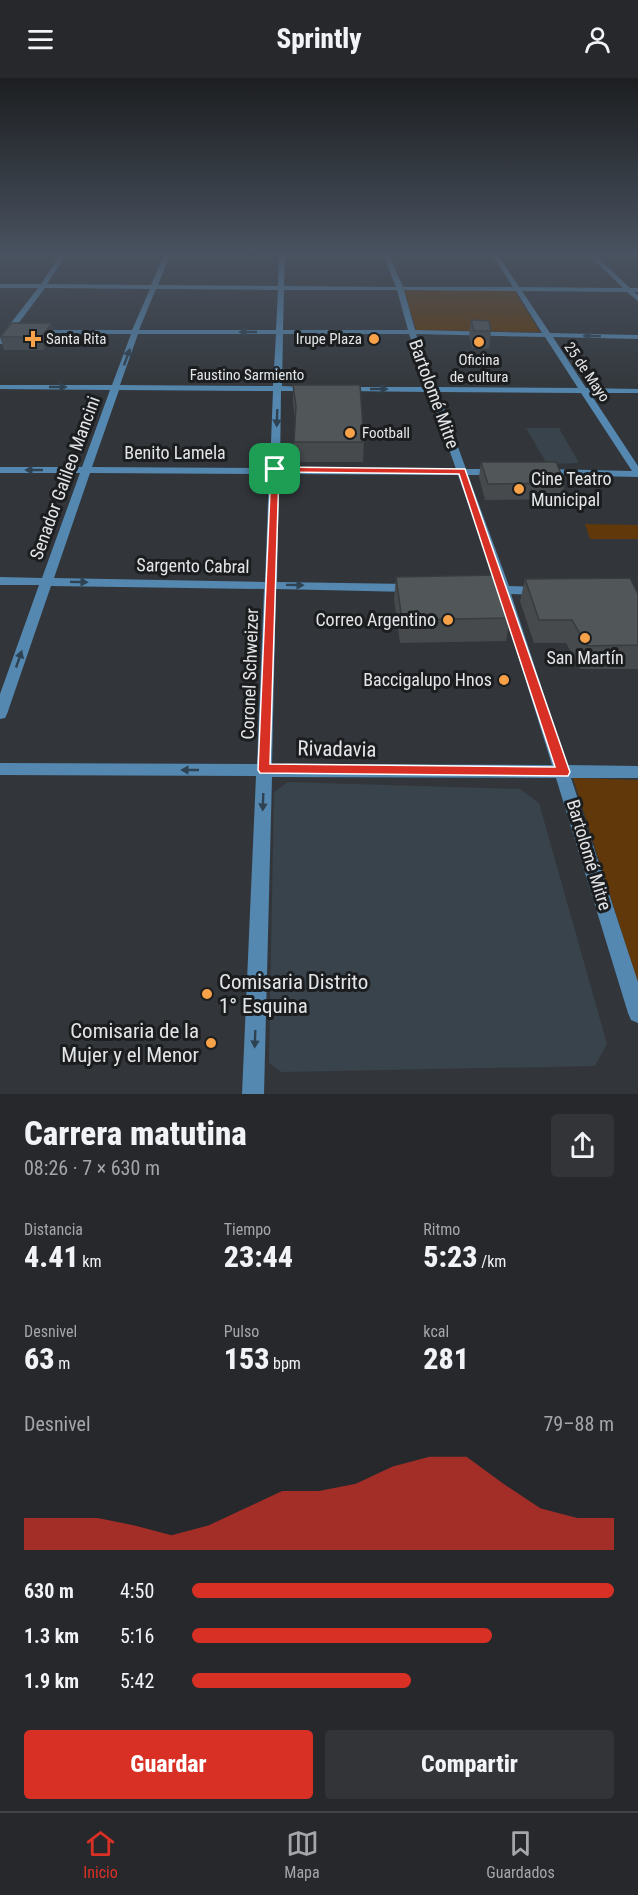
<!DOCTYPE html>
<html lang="es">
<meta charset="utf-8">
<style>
body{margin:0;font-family:"Roboto Condensed",sans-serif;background:#323438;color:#f1f3f6;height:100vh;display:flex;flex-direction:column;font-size:22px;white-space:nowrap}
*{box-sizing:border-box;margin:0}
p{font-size:20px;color:#a4a6a9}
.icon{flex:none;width:33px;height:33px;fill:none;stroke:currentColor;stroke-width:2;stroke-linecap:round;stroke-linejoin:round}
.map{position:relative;height:1016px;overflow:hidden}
.side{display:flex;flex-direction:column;background:#26282c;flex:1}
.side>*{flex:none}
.pin{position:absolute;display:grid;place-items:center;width:51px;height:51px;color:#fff;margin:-26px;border-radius:12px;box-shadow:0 3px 9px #0006}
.round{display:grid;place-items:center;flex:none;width:63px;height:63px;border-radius:6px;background:#323438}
.head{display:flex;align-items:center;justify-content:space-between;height:102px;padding:0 24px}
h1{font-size:33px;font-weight:800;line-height:45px}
.figures{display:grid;grid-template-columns:repeat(3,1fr);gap:9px;height:102px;padding:6px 24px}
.figures div{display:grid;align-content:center}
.figures b{font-size:30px;font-weight:800}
.figures small{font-size:16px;font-weight:400}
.figures p{font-size:16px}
.chart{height:168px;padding:12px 24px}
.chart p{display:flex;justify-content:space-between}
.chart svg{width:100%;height:108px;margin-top:6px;fill:#d93025;opacity:.7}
.cta{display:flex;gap:12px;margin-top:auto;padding:12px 24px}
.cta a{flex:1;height:69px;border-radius:6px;background:#d93025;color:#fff;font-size:24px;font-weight:800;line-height:69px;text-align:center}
.cta a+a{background:#323438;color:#f1f3f6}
ul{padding:0 24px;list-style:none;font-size:20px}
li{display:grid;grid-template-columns:96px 72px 1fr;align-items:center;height:45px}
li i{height:15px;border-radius:8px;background:#d93025}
header{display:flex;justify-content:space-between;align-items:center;height:78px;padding:0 24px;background:#26282c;font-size:27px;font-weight:800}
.menu{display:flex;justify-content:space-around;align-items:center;height:84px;border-top:2px solid #424448;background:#26282c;font-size:16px;color:#a4a6a9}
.menu a{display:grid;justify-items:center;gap:3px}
.menu .selected{color:#d93025}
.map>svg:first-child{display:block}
.built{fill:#39434b}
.green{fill:#613809}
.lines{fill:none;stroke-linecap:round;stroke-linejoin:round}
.minor{fill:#5488b0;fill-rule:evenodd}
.wall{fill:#464a4d}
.shaded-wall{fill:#393c3e}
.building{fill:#515659;stroke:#393c3e;stroke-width:1.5}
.oneway{fill:#2f4252}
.route{fill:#d93025;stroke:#fff;stroke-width:1.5;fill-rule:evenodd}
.poi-dot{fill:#f7a149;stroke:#1b1d1f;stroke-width:2}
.labels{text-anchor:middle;stroke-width:6;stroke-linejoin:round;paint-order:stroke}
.far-poi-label{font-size:15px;fill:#e3e6e8;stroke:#1b1d1f;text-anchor:start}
.far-street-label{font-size:15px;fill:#e3e6e8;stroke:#1b1d1f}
.street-label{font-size:18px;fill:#e3e6e8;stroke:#1b1d1f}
.poi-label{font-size:18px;fill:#e3e6e8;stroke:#1b1d1f;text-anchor:end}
.near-street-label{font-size:21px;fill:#e3e6e8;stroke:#1b1d1f}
.near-poi-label{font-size:21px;fill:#e3e6e8;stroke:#1b1d1f;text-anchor:start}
</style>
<header><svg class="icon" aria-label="menu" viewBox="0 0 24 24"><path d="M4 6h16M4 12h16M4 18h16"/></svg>Sprintly<svg class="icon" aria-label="person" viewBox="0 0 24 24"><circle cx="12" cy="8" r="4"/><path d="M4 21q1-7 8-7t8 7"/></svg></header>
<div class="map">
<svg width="638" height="1016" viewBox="0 0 638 1016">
<rect width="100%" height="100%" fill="#32363a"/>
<!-- built -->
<g class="built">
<polygon points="526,350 559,350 579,385 547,386"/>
<polygon points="288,704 520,711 539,725 607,966 595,988 281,994 269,985 274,714"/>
</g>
<!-- green -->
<g class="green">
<polygon points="404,211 514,212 540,254 416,252"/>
<polygon points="585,446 638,447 638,461 590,461"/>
<polygon points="573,700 638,702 638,906"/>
</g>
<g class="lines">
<!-- minor -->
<g class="minor">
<path d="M60,177H66L47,206L151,207L164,177H170L158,207L278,208L279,177H285L284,208L396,209L383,177H389L403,209H513L492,177H498L519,209L623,210L589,177H595L630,210H638V214H634L638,217V223L627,214L522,213L550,255L638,257V261L553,259L586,310L638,311V315H590L638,388V399L546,397L541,394L546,391L632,393L581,315L438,314L466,391H496L501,394L496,397H468L509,508L539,509L545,513L539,517L511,516L567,687L638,688V700H571L638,904V945L631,942L628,935L556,700L272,699L264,1016H242L256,698L0,697V685L257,686L264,511L51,508L7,636L5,640L0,641V616L39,507H0V499L42,500L80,395H0V389H82L110,312L0,311V307H112L131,256H39L35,254L39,252H132L150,211L45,210L3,266H0V259L38,210H0V206H41ZM156,211L278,212L276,252H139ZM284,212H397L408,252H283ZM404,212L516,213L542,255L415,252ZM138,256H276L273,308L120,307ZM283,256H409L428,309H346L342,311L346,313L429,314L456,391L280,390L281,313H308L312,311L308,309L282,308ZM416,256L545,259L578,310L436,309ZM119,312L273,313L270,390L92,389ZM90,395L269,396L265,504L54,500ZM279,396L458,397L497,508L490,512L492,515L499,516L552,687L272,686L276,511L410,514L416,510L410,506L277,504Z"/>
<polygon points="615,177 638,177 638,179"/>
</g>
</g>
<!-- wall -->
<g class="wall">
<polygon points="471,242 491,253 489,271 472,270 469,259"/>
<polygon points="54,258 44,272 4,272 0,259"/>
<polygon points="293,307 364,364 363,384 294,384 294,364 295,340 293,326"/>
<polygon points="481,384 565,405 561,421 485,422 479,399"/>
<polygon points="396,499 510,540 506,563 400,565 394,521"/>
<polygon points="525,501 638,516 638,591 580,591 566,565 534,565 520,523"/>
</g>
<!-- shaded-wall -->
<polygon class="shaded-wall" points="52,245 54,258 44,272 41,259"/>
<!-- building -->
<g class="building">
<polygon points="471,242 489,243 491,253 474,253"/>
<polygon points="12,245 52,245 41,259 0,259"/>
<polygon points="293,307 360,307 364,364 294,364 296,328"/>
<polygon points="481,384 556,384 565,405 488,406"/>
<polygon points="497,497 510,540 402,542 396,499"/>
<polygon points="630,500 638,516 638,567 587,568 572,542 539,542 525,501"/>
</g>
<!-- one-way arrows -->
<defs><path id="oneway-solid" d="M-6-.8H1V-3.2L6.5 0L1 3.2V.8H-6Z" transform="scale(1.5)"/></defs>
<g class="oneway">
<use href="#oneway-solid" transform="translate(248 254) rotate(-180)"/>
<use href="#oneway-solid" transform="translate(592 258) rotate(-179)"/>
<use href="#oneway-solid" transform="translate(127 279) rotate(-70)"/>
<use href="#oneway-solid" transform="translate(58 309)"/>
<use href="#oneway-solid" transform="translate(379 311)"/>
<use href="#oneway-solid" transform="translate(277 340) rotate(92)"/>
<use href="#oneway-solid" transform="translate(34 392) rotate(-180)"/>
<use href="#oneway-solid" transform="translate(79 504) rotate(1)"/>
<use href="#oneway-solid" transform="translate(295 507) rotate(1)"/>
<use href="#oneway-solid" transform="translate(19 581) rotate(-71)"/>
<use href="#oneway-solid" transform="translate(190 692) rotate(-180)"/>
<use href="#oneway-solid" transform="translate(263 724) rotate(92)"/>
<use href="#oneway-solid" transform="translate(255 961) rotate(92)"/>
</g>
<!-- sky -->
<linearGradient id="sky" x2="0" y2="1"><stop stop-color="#1c1e20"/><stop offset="0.55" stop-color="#495260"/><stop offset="1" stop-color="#495260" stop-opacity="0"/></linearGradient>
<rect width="638" height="319" fill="url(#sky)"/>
<!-- route -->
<path class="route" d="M275,389L465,391L570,694L568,698L260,695L258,692L271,391ZM279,394L459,396L555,689L270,686Z"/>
<!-- markers -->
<g class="poi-dot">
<path d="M30 252h6v6h6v6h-6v6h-6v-6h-6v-6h6z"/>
<circle cx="374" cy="261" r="6"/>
<circle cx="479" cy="264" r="6"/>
<circle cx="350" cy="355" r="6"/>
<circle cx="519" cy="411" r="6"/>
<circle cx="448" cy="542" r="6"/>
<circle cx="585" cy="560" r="6"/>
<circle cx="504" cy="602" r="6"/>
<circle cx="207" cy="916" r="6"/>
<circle cx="211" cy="965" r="6"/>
</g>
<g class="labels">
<!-- far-poi labels -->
<g class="far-poi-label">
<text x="46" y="266">Santa Rita</text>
<text x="362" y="266" text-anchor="end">Irupe Plaza</text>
<text x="479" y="287" text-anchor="middle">Oficina<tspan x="479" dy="17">de cultura</tspan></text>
<text x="362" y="360">Football</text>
</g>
<!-- far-street labels -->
<g class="far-street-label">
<text transform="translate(587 294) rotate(56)" y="5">25 de Mayo</text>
<text x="247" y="302">Faustino Sarmiento</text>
</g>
<!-- street labels -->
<g class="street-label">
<text transform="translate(434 316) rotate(70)" y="6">Bartolomé Mitre</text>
<text x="175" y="381">Benito Lamela</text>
<text transform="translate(65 400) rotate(-70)" y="6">Senador Galileo Mancini</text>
<text transform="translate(193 488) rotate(1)" y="6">Sargento Cabral</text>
<text transform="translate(250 596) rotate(-88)" y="6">Coronel Schweizer</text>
<text transform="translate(589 777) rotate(73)" y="6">Bartolomé Mitre</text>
</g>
<!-- poi labels -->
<g class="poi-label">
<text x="531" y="407" text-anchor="start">Cine Teatro<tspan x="531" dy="21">Municipal</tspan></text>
<text x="436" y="548">Correo Argentino</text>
<text x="585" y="586" text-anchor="middle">San Martín</text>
<text x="492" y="608">Baccigalupo Hnos</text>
</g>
<!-- near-street labels -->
<g class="near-street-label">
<text transform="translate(337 671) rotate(1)" y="7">Rivadavia</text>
</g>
<!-- near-poi labels -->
<g class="near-poi-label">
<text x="219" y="911">Comisaria Distrito<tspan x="219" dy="24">1° Esquina</tspan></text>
<text x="199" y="960" text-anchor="end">Comisaria de la<tspan x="199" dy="24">Mujer y el Menor</tspan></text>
</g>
</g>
</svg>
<div class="pin" style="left:275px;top:391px;background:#1e9e55"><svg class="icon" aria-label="arrive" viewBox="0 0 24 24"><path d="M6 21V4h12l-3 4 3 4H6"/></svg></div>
</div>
<section class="side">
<div class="head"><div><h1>Carrera matutina</h1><p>08:26 · 7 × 630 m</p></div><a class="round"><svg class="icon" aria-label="share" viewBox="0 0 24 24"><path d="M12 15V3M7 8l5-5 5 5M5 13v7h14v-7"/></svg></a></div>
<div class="figures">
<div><p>Distancia</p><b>4.41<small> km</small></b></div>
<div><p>Tiempo</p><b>23:44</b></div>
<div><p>Ritmo</p><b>5:23<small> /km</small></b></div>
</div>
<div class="figures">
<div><p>Desnivel</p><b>63<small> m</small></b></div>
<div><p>Pulso</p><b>153<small> bpm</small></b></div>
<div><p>kcal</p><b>281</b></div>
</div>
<div class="chart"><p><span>Desnivel</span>79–88 m</p>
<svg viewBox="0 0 160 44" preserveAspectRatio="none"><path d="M0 44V31L10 31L20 31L30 34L40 38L50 34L60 27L70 20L80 20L90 17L100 10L110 6L120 6L130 17L140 27L150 31L160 31V44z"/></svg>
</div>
<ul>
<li><b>630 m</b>4:50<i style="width:100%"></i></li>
<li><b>1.3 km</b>5:16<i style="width:71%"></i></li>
<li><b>1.9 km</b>5:42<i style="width:52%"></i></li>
</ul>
<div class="cta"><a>Guardar</a><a>Compartir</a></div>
</section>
<nav class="menu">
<a class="selected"><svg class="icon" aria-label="home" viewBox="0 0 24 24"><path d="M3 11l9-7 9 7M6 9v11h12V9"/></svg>Inicio</a>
<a><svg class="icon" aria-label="map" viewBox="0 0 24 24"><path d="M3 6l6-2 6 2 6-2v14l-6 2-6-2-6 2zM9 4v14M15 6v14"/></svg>Mapa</a>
<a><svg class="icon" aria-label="saved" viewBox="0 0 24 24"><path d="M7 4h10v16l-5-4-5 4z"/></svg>Guardados</a>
</nav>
